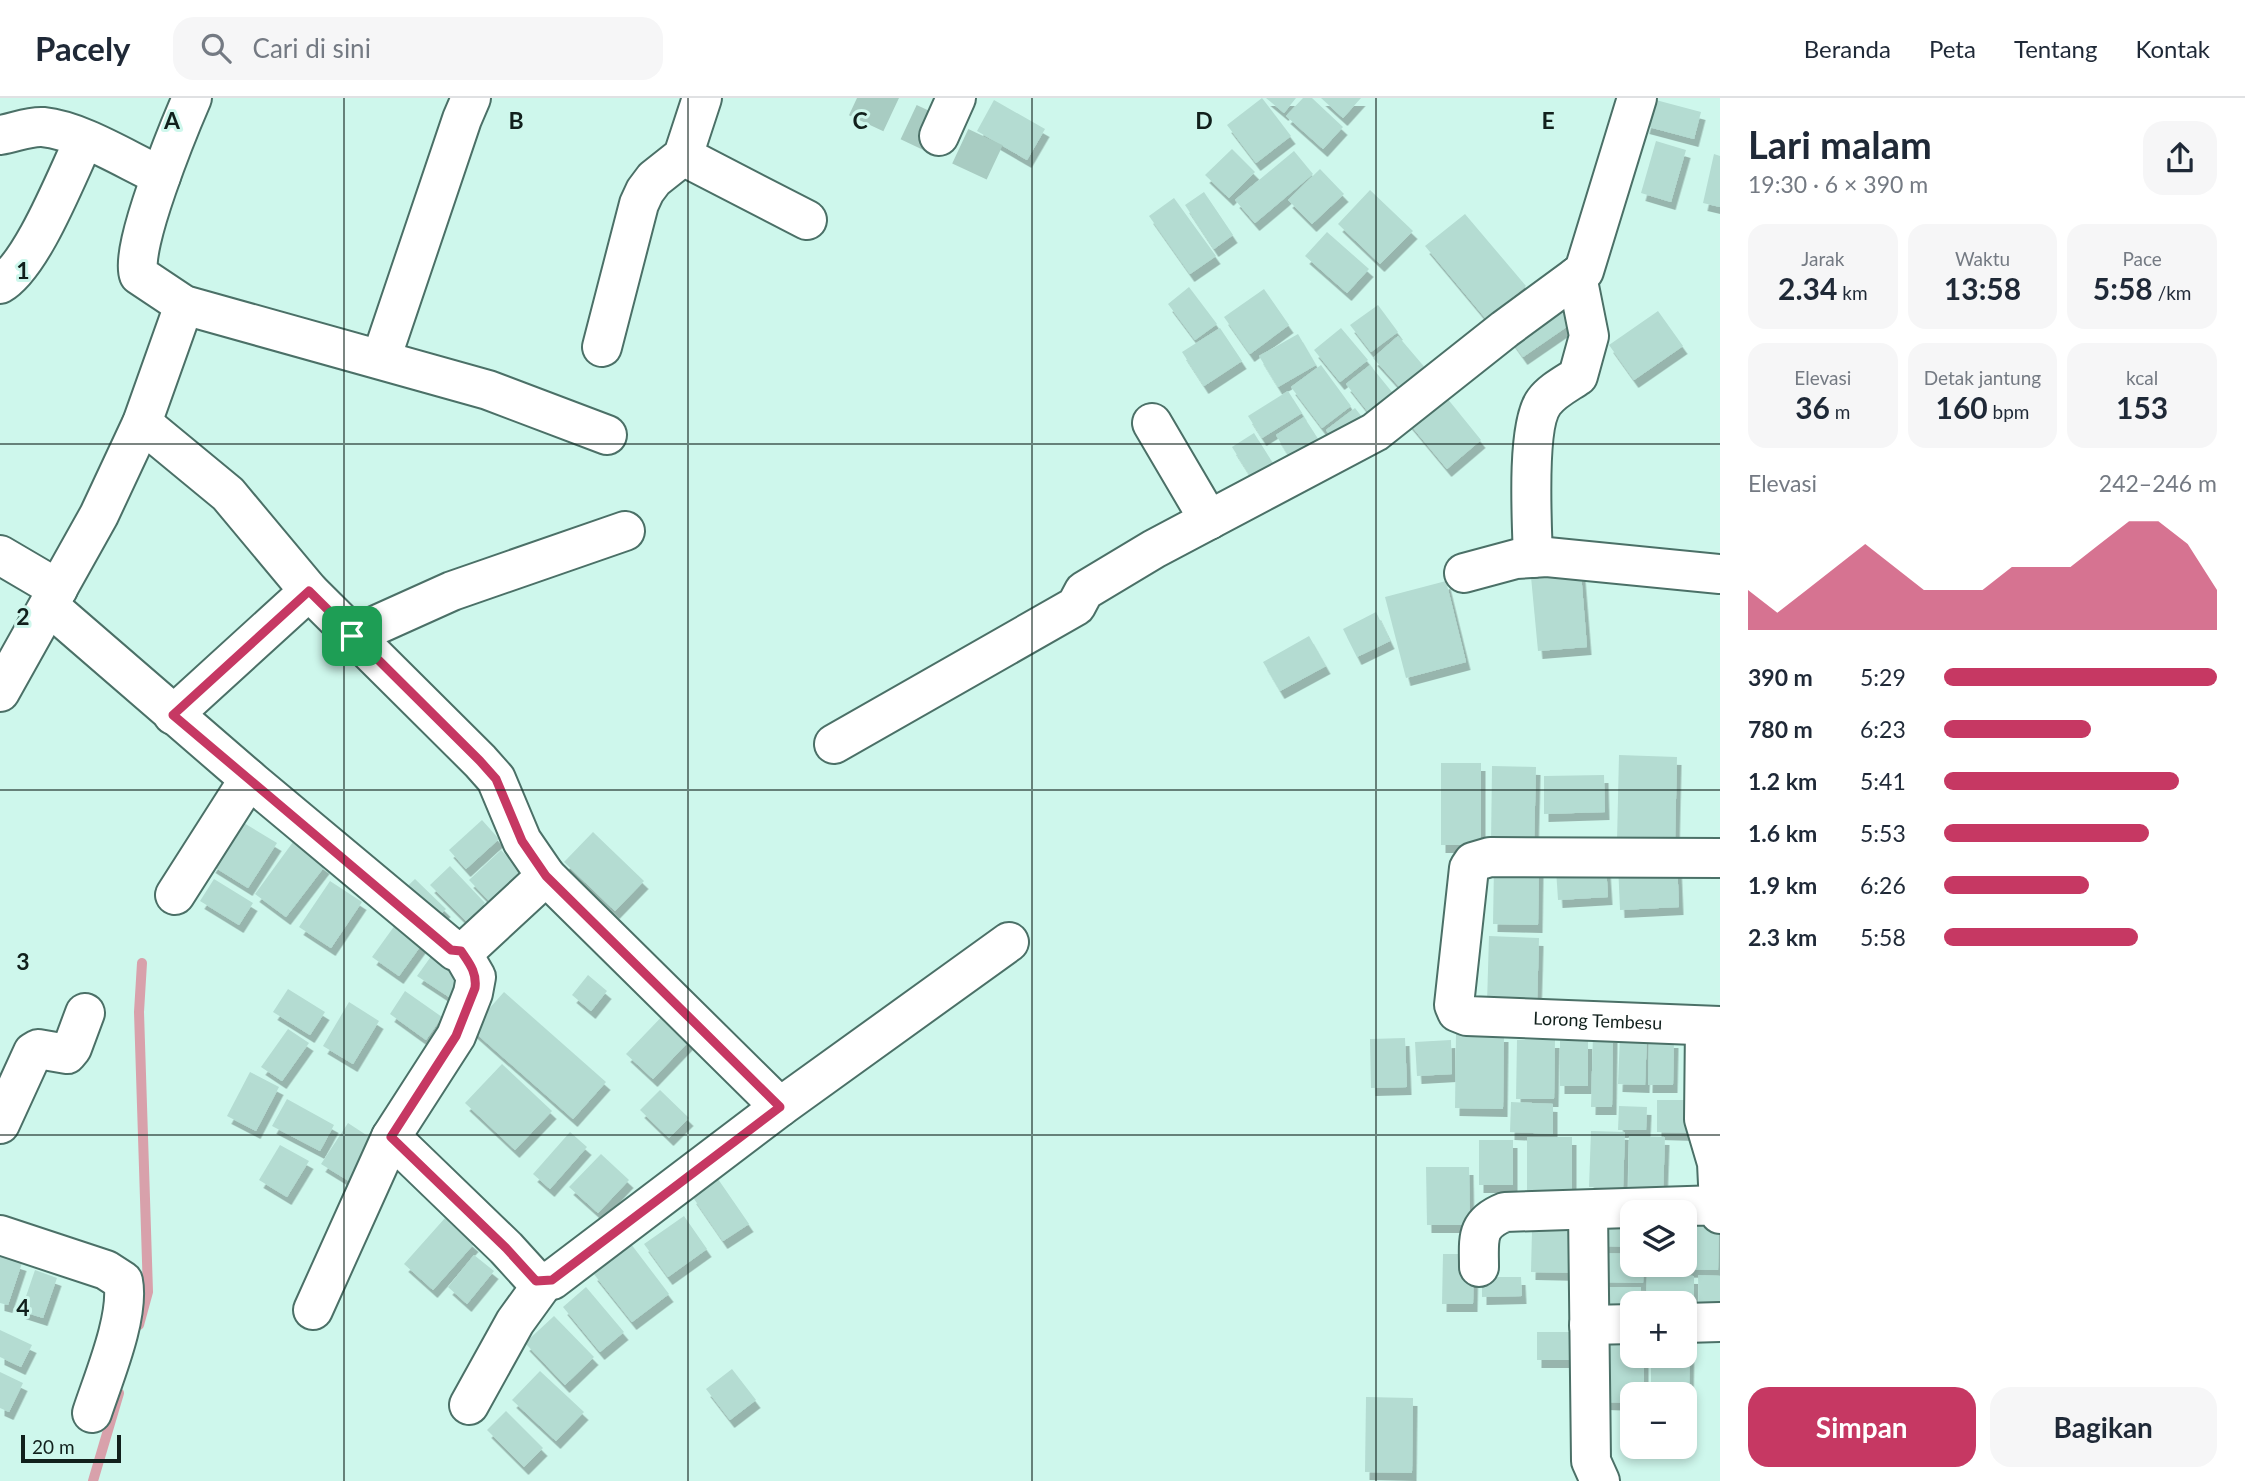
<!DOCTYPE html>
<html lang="id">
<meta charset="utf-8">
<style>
body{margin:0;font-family:Lato,sans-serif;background:#f6f6f7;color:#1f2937;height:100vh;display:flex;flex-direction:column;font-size:26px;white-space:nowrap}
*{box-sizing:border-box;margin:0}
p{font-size:23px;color:#747a83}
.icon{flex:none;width:38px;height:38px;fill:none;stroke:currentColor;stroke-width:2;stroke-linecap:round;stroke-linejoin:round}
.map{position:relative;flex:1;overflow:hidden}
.panel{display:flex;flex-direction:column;background:#fff;width:525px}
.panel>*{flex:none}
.controls{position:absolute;left:1620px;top:1102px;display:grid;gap:14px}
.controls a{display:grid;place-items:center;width:77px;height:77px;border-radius:14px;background:#fff;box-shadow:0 4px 10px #0003;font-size:35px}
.scale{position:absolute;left:21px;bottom:18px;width:100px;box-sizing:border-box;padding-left:7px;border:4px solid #11201c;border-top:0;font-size:19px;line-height:24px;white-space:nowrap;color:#11201c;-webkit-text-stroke:5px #cef7ec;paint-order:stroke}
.pin{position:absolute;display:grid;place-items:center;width:60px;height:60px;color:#fff;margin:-30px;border-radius:14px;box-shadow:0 4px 10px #0006}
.round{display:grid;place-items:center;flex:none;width:74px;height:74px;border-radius:21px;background:#f6f6f7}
.overview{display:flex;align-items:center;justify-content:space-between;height:119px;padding:0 28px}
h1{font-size:38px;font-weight:700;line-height:52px}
.figures{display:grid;grid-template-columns:repeat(3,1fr);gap:10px;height:119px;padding:7px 28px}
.figures div{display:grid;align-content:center;border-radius:18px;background:#f6f6f7;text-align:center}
.figures b{font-size:30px;font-weight:700}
.figures small{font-size:19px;font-weight:400}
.figures p{font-size:19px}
.chart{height:196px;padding:14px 28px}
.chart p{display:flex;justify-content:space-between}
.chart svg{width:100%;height:126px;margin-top:7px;fill:#c63863;opacity:.7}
.primary-button{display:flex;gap:14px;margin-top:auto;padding:14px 28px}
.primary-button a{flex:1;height:80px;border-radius:21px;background:#c63863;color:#fff;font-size:28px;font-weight:700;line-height:80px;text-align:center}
.primary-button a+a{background:#f6f6f7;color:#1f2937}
ul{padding:0 28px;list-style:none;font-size:23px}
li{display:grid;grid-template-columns:112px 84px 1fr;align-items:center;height:52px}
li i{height:18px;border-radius:9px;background:#c63863}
header{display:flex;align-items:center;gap:42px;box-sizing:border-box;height:98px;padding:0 35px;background:#fff;border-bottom:2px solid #e0e1e3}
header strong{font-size:33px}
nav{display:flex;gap:38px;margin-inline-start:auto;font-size:24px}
.search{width:490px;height:63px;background:#f6f6f7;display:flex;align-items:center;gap:18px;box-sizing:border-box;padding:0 24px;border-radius:21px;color:#747a83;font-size:26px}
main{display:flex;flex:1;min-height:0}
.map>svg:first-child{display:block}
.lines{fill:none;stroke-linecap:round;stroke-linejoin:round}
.stream{stroke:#d8a1ab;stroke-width:10}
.building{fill:#b4dcd2;filter:url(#shadow)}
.minor-tunnel{stroke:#a8ccc2;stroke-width:38;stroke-dasharray:38 19;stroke-linecap:butt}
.minor-casing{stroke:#4b7067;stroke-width:42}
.minor{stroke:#fff;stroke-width:38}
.route-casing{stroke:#fff;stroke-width:14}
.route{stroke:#c63863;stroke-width:9}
.grid{fill:none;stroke:#11201c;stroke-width:2;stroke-opacity:0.55}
.labels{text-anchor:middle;stroke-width:6;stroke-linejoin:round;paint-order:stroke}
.street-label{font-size:18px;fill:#11201c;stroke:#cef7ec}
.grid-label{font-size:23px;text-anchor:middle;font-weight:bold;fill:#11201c;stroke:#cef7ec;stroke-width:6;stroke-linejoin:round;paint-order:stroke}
</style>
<header>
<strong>Pacely</strong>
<div class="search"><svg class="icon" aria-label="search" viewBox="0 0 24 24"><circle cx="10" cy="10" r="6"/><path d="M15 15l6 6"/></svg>Cari di sini</div>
<nav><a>Beranda</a><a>Peta</a><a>Tentang</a><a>Kontak</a></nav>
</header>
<main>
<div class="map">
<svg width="1720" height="1383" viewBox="0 0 1720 1383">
<defs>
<filter id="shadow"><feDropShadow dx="4.5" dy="8" stdDeviation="0" flood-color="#0004"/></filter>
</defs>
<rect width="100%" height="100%" fill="#cef7ec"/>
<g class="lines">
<!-- stream -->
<g class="stream">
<polyline points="139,1227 148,1194 139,914 142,865"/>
<polyline points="93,1383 119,1295"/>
</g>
</g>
<!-- building -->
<g class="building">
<polygon points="1262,0 1291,38 1256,65 1227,27"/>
<polygon points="1266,0 1296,0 1284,15"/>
<polygon points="1303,0 1312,0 1343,29 1323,51 1286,18"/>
<polygon points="1321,0 1361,0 1343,20"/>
<polygon points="1652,1 1701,14 1694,41 1645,28"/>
<polygon points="994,2 1045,31 1027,62 977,33"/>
<polygon points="1656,43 1686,52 1671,104 1641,95"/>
<polygon points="1232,51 1255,74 1229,100 1205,77"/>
<polygon points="1294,53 1313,76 1255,125 1235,102"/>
<polygon points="1714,56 1720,58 1720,109 1703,105"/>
<polygon points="1320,71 1344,96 1312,126 1288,102"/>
<polygon points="1370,92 1413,133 1380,166 1338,126"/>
<polygon points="1204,94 1233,137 1214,151 1185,107"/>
<polygon points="1174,100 1216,158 1190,176 1149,118"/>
<polygon points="1465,116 1526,188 1486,221 1425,148"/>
<polygon points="1327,134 1369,171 1347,195 1305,158"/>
<polygon points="1189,189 1217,226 1195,242 1168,206"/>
<polygon points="1264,191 1289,227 1250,256 1224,219"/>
<polygon points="1565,195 1581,219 1523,259 1506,235"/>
<polygon points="1378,207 1398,234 1371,254 1350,227"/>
<polygon points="1658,213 1683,248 1634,282 1609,247"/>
<polygon points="1220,230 1242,263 1204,288 1182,254"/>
<polygon points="1341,230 1368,262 1340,284 1314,252"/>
<polygon points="1298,236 1316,267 1278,289 1259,258"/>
<polygon points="1398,238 1427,272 1403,293 1373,260"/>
<polygon points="1321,267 1351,308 1322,330 1291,289"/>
<polygon points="1370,267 1396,299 1372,319 1346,286"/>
<polygon points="1438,289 1481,342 1447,371 1403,318"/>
<polygon points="1288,293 1302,315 1262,340 1248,318"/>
<polygon points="1355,310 1369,328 1338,349 1326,332"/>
<polygon points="1304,319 1320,344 1291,362 1276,337"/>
<polygon points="1254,335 1281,378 1259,392 1232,349"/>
<polygon points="1581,475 1587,549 1538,553 1531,479"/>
<polygon points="1446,483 1466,564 1406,580 1385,499"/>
<polygon points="1376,514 1390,543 1357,559 1343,531"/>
<polygon points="1309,538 1326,568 1280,593 1263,564"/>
<polygon points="1619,657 1677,659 1675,744 1617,743"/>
<rect x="1441" y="665" width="40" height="82"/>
<polygon points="1492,668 1536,669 1534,748 1491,747"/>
<polygon points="1604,677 1605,714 1544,716 1544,678"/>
<polygon points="239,722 277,745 248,790 211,767"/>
<polygon points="482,722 499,741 466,771 449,752"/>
<polygon points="593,734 644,783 615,813 564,764"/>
<polygon points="293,744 325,768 286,819 255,796"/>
<polygon points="501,752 524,776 492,806 469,782"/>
<polygon points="1677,762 1679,809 1620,812 1618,766"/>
<polygon points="450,768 485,805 466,823 430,787"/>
<polygon points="1494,768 1539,769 1538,827 1493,826"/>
<polygon points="1606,768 1608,799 1558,802 1556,771"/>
<polygon points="214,781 253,805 239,827 200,803"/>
<polygon points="415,781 446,811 427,830 395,800"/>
<polygon points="330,783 362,804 331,850 299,829"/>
<polygon points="398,823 425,842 399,878 372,859"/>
<polygon points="1489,838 1539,840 1537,907 1487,905"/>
<polygon points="432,857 466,880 452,901 417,878"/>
<polygon points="588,877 607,893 591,913 572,897"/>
<polygon points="288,891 325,914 310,937 273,914"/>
<polygon points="405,893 442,919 426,942 390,916"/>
<polygon points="504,894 606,984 573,1021 471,931"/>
<polygon points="349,904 379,923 353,966 323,948"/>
<polygon points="669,911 696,936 653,981 626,956"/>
<polygon points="288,931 309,945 282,983 261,969"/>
<polygon points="1456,936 1504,936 1503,1011 1455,1010"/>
<polygon points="1593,936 1613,937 1612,1009 1591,1009"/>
<polygon points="1620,937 1647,938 1645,987 1618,986"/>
<polygon points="1405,940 1407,989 1371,990 1370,941"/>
<polygon points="1451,942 1452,976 1417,978 1415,944"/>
<polygon points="1517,942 1555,942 1554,1001 1516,1001"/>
<polygon points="1649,942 1674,942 1673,987 1648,987"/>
<rect x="1560" y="943" width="28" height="45"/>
<polygon points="502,966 552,1013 515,1052 465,1005"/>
<polygon points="250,974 279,989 256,1033 227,1018"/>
<polygon points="660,992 689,1020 669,1040 640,1012"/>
<polygon points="287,1001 334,1027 320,1053 272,1028"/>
<polygon points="1657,1002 1691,1002 1691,1035 1657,1034"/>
<polygon points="1511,1004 1553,1006 1553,1036 1510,1034"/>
<polygon points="1619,1008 1647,1009 1646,1032 1618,1032"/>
<polygon points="348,1025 383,1048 357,1088 321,1066"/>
<polygon points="1591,1033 1625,1034 1623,1090 1589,1089"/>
<polygon points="570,1034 587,1049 550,1091 533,1076"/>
<polygon points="1629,1038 1665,1039 1663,1095 1628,1094"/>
<rect x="1527" y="1039" width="45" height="62"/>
<rect x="1479" y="1042" width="34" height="45"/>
<polygon points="280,1047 309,1063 287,1099 259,1082"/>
<polygon points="601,1056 629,1082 598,1115 569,1089"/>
<polygon points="1426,1069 1469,1069 1470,1127 1427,1127"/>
<polygon points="718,1081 749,1126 723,1143 692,1098"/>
<polygon points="1603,1117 1633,1118 1633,1149 1603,1148"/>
<polygon points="684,1118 707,1151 668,1179 644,1146"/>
<polygon points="1685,1119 1719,1119 1718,1172 1648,1171 1648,1167 1685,1167"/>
<polygon points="445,1120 474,1146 433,1192 404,1166"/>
<polygon points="1532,1132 1580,1132 1579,1175 1531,1174"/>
<polygon points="631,1146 669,1196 632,1224 593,1175"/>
<polygon points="1601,1155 1633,1156 1633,1167 1644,1167 1643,1185 1600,1184"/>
<polygon points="1443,1156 1474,1156 1473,1206 1442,1206"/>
<polygon points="474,1157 494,1173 467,1206 448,1189"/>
<polygon points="0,1158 22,1165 8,1207 0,1205"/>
<polygon points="35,1172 57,1180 43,1220 21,1213"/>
<polygon points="1647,1177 1694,1178 1694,1217 1685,1206 1646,1206"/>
<polygon points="1698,1177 1720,1178 1720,1217 1699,1217"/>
<polygon points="1482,1179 1521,1179 1522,1198 1482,1199"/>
<polygon points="586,1189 624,1234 600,1254 563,1209"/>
<polygon points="1604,1189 1641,1189 1641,1206 1633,1206 1633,1217 1603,1217"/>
<polygon points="554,1218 594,1259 565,1287 525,1245"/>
<polygon points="0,1232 32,1247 21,1269 0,1259"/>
<polygon points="1604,1233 1633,1233 1633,1258 1644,1258 1644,1297 1633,1297 1633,1305 1603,1304"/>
<rect x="1537" y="1234" width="42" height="28"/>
<polygon points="1685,1234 1690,1234 1689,1300 1685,1300 1685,1297 1651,1297 1651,1258 1685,1258"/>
<polygon points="732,1271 756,1302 730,1322 706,1291"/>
<polygon points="540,1273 584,1314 556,1343 512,1302"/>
<polygon points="0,1274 23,1285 9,1314 0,1310"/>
<polygon points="1366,1299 1413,1300 1412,1375 1365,1374"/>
<polygon points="506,1313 543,1350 524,1369 487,1332"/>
</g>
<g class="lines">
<!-- minor-tunnel -->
<polyline class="minor-tunnel" points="857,0 996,65"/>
<defs>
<g id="minor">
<path d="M192,0C179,30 129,151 139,177L184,207L488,292L607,337"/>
<path d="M0,37C14,35 29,28 43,29C81,33 126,62 161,78"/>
<polyline points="939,38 956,0"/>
<polyline points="683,58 807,122"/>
<path d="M0,186C32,168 67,77 84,42"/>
<polyline points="602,249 639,106 645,93 654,81 683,58 702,0"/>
<polyline points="381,261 462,21 471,0"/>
<polyline points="142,325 228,396 309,493 480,663 496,681 522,743 546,778 465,853 455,853 249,681 175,797"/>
<polyline points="1152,325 1209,422"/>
<polyline points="0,457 58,491"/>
<path d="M1533,460C1532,428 1526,328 1544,304C1552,293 1566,286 1578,278L1589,238L1577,178"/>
<polyline points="1464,475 1516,461 1547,459 1720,476"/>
<polyline points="49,508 249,681"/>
<polyline points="352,538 452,493 625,433"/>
<polyline points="0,594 99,417 142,325 184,207"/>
<polyline points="173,617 309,493"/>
<polyline points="834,646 1076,508 1084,493 1154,451 1375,334 1505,231 1584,173 1637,0"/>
<path id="s1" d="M1720,760L1490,759L1473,764L1469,770L1454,907L1457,914L1467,918L1720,928"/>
<polyline points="546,778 780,1009 1009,844"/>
<polyline points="1705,928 1704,1021 1717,1065 1719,1107"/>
<polyline points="0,1026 33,954 38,951 67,956 72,950 85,915"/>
<polyline points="391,1039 456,938 473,895 476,879 461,853"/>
<polyline points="1588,1112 1591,1363 1600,1383"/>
<path d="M0,1137L106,1172L123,1183C130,1218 103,1281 92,1315"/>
<path d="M1479,1169C1479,1141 1475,1126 1505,1114L1719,1107L1720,1116"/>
<polyline points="313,1212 391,1039 506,1150 536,1183 552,1182 780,1009"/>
<polyline points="1685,1225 1720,1224"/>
<polyline points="1589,1227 1633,1226"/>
<polyline points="469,1307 515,1224 544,1184"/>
</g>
</defs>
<!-- minor casing -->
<use href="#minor" class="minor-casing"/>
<!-- minor -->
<use href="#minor" class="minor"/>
</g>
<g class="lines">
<defs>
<path id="route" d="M309,493L480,663L496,681L522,743L546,778L780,1009L552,1182L536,1183L506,1150L391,1039L456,938L475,890C477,874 469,865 461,853L451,852L173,617Z"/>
</defs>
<!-- route casing -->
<use href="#route" class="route-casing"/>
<!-- route -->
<use href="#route" class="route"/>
</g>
<!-- grid -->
<path class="grid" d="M344,0V1383M688,0V1383M1032,0V1383M1376,0V1383M0,346H1720M0,692H1720M0,1037H1720"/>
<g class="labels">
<!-- street labels -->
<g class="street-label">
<text dy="6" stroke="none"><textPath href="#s1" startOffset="542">Lorong Tembesu</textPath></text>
</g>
</g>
<g class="grid-label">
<text x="172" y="31">A</text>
<text x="516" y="31">B</text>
<text x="860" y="31">C</text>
<text x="1204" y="31">D</text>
<text x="1548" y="31">E</text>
<text x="23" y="181">1</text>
<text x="23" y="527">2</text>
<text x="23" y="872">3</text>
<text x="23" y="1218">4</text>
</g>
</svg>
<div class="controls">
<a><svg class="icon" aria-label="layers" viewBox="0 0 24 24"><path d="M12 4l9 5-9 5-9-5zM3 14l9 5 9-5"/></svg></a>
<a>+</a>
<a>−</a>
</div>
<div class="scale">20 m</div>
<div class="pin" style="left:352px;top:538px;background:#1e9e55"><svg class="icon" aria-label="arrive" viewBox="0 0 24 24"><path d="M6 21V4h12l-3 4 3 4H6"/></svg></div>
</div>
<section class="panel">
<div class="overview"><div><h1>Lari malam</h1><p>19:30 · 6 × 390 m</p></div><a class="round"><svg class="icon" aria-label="share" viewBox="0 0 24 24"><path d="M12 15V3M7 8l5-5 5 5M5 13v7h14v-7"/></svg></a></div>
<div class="figures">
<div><p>Jarak</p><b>2.34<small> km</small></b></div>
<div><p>Waktu</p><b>13:58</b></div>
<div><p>Pace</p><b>5:58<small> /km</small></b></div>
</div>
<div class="figures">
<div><p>Elevasi</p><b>36<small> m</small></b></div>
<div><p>Detak jantung</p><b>160<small> bpm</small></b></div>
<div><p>kcal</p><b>153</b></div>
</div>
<div class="chart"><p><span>Elevasi</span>242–246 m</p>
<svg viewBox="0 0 160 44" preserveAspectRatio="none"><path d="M0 44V30L10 38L20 30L30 22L40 14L50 22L60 30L70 30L80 30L90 22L100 22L110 22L120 14L130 6L140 6L150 14L160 30V44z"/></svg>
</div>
<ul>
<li><b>390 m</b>5:29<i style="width:100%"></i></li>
<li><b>780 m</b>6:23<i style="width:54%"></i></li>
<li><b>1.2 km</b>5:41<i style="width:86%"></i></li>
<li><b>1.6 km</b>5:53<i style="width:75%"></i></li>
<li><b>1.9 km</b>6:26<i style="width:53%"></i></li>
<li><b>2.3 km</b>5:58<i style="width:71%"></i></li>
</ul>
<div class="primary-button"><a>Simpan</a><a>Bagikan</a></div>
</section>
</main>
